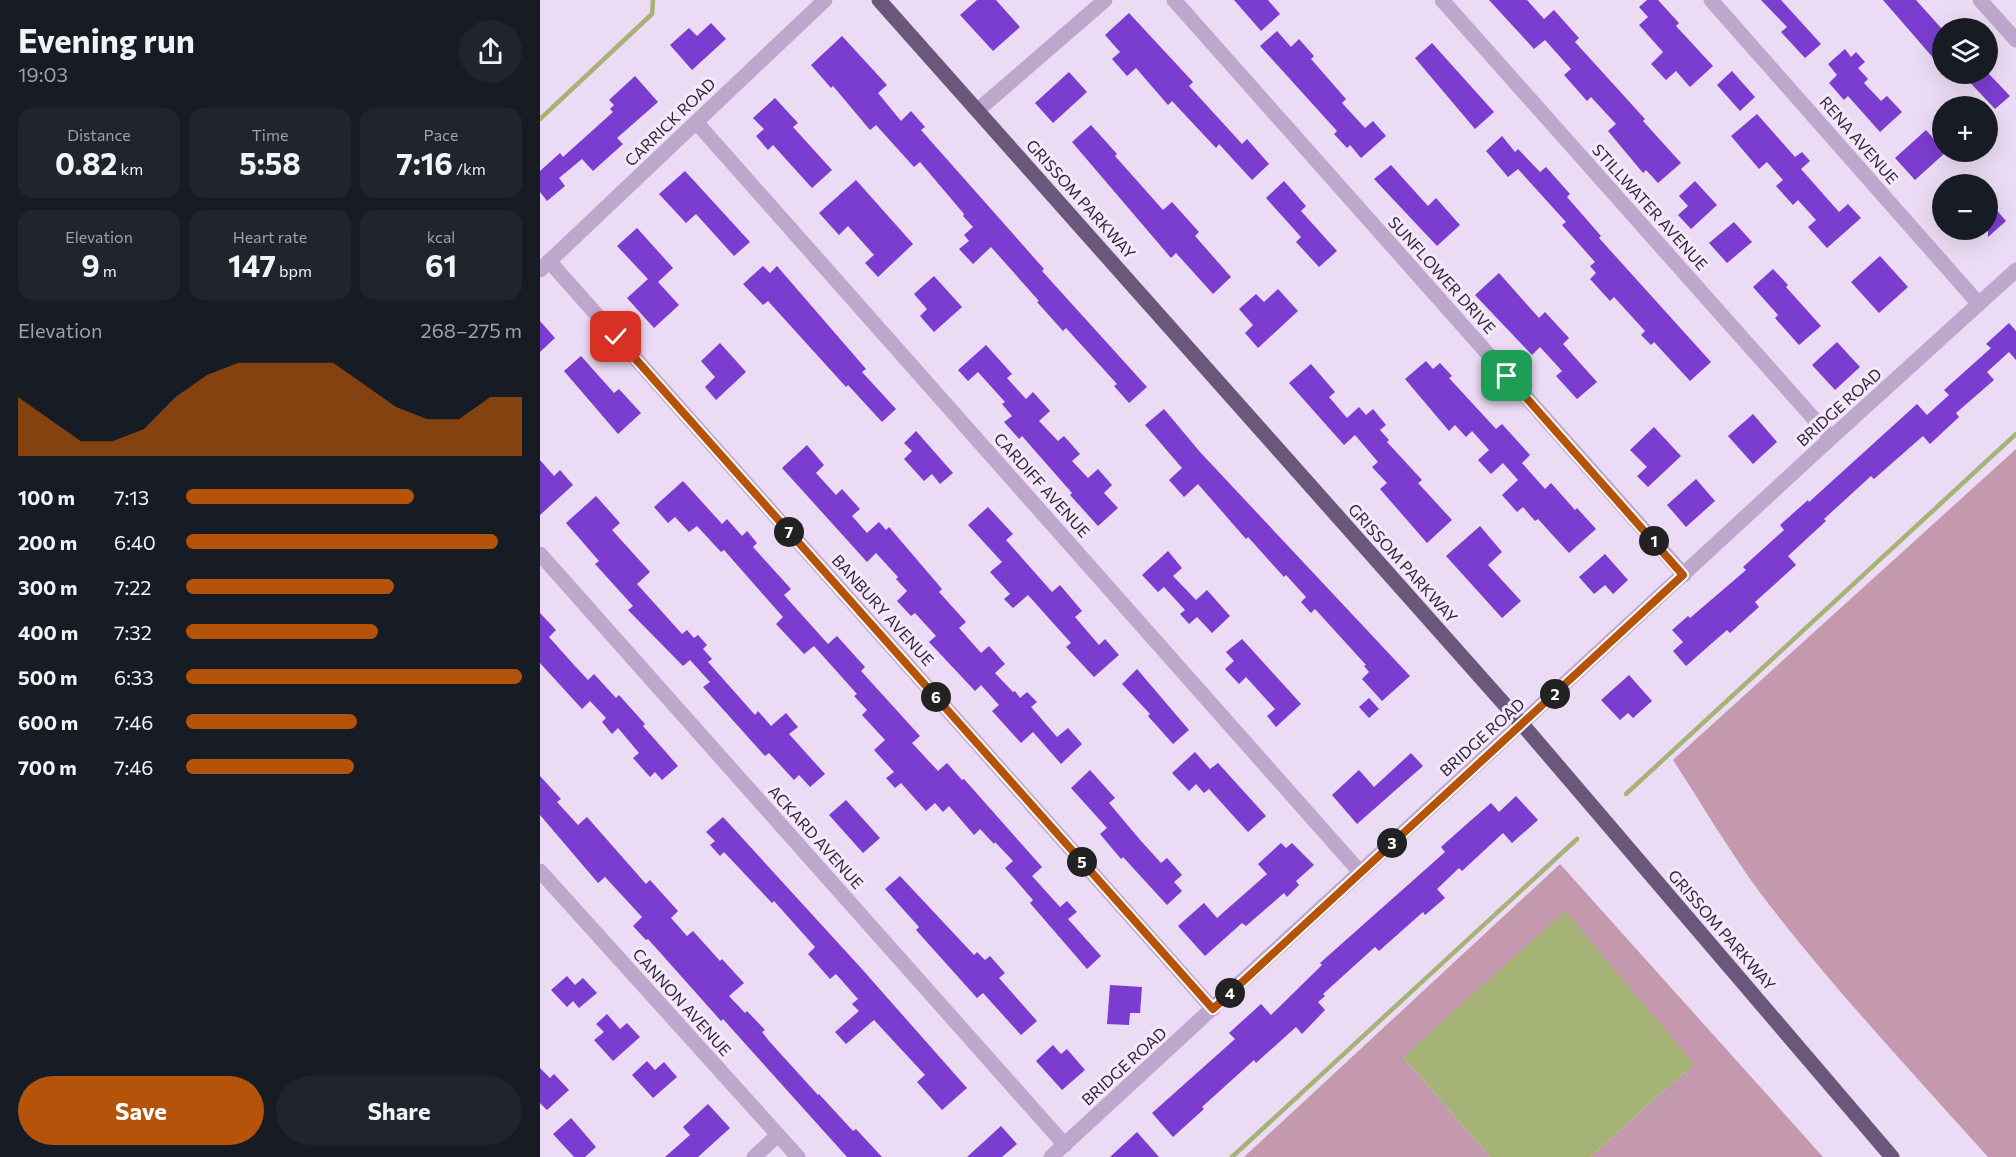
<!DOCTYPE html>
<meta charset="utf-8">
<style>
body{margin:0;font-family:Commissioner,sans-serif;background:#20242c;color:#f1f3f6;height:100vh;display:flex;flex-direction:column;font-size:22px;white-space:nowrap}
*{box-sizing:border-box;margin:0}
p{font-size:20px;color:#9ea1a6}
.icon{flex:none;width:33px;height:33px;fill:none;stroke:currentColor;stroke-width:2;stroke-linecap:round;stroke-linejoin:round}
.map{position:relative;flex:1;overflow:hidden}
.side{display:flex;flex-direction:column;background:#171b24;width:540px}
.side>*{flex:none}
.tools{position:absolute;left:1392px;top:18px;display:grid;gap:12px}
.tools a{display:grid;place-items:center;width:66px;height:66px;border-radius:50%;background:#171b24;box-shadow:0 6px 24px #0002;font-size:30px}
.pin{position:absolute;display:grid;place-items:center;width:51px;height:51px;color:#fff;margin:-26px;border-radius:12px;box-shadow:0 3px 9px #0006}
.km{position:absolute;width:30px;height:30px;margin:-15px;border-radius:50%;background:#222;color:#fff;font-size:16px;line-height:30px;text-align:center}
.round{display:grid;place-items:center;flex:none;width:63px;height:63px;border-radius:32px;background:#20242c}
.overview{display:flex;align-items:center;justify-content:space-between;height:102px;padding:0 18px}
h1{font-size:33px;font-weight:700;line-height:45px}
.stats{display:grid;grid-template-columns:repeat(3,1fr);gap:9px;height:102px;padding:6px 18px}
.stats div{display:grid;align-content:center;border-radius:15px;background:#20242c;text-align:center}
.stats b{font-size:30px;font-weight:700}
.stats small{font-size:16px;font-weight:400}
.stats p{font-size:16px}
.chart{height:168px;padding:12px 18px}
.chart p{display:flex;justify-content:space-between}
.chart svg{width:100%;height:108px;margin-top:6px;fill:#b45309;opacity:.7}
.action{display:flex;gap:12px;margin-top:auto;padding:12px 18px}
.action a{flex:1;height:69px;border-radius:36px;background:#b45309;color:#fff;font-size:24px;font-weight:700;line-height:69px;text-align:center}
.action a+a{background:#20242c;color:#f1f3f6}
ul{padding:0 18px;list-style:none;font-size:20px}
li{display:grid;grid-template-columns:96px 72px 1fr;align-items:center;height:45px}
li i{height:15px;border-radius:8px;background:#b45309}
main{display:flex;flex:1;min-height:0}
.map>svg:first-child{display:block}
.green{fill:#c499ae}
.water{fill:#a6b377}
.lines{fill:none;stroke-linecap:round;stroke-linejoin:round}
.stream{stroke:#a6b377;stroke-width:4.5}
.building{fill:#7b3dcf}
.minor{stroke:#bfa6cd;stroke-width:15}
.major{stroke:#6a577b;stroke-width:15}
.route-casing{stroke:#fff;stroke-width:12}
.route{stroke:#b45309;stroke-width:8}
.labels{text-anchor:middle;stroke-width:6;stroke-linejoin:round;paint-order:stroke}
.street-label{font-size:16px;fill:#302738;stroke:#f6e8fb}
</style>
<main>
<section class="side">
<div class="overview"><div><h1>Evening run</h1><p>19:03</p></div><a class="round"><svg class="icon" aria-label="share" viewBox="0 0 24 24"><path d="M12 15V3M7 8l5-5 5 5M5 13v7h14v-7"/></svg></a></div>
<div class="stats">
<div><p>Distance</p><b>0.82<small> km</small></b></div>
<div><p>Time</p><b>5:58</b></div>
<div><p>Pace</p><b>7:16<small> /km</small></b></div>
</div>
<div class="stats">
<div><p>Elevation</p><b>9<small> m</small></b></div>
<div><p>Heart rate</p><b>147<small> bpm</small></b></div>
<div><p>kcal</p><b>61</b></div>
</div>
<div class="chart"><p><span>Elevation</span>268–275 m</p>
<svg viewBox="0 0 160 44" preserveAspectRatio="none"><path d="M0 44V20L10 29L20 38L30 38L40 33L50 20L60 11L70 6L80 6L90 6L100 6L110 15L120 24L130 29L140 29L150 20L160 20V44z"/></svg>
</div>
<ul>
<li><b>100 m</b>7:13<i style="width:68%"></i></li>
<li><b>200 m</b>6:40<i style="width:93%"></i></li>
<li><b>300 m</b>7:22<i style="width:62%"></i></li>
<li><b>400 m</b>7:32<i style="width:57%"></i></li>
<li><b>500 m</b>6:33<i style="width:100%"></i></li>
<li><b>600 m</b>7:46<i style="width:51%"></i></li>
<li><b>700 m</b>7:46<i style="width:50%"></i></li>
</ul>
<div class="action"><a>Save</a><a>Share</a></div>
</section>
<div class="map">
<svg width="1476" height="1157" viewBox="0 0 1476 1157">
<rect width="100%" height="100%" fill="#ecdbf4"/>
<!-- green -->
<g class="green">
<path d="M1476,449V1157H1448C1371,1071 1291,986 1221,894C1189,851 1162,804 1133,760Z"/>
<polygon points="1020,864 1283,1157 1050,1157 1154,1064 863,1057 950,1157 704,1157"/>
</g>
<!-- water -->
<polygon class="water" points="1025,911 1154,1064 1050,1157 950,1157 863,1057"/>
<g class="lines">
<!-- stream -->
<g class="stream">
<polyline points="0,119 112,14 113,0"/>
<polyline points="1086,794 1476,434"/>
<polyline points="692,1157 1037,839"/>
</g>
</g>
<!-- building -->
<g class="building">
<polygon points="437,0 456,0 480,27 453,51 420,15"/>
<polygon points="694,0 728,0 740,14 721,31"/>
<polygon points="949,0 987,0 1004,19 1014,10 1039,38 1035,42 1105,119 1103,121 1141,163 1118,183 1106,170 1103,173 1068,131 1076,124 1051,97 1047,101 1024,75 1031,69 1005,40 994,49"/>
<polygon points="1107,0 1118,0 1139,23 1136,26 1173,66 1150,87 1136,71 1126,80 1111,64 1123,52 1099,25 1108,17 1099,7"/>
<polygon points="1221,0 1241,0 1281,44 1265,58 1241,32 1247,27"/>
<polygon points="1343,0 1376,0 1402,29 1402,68"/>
<polygon points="589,13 653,82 649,86 702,144 707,139 729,164 712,180 679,144 676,148 632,101 628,105 596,68 587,76 572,59 580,52 565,35"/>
<polygon points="171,23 186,39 152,70 130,45 149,28 157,36"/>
<polygon points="737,31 751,47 759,39 774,56 771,59 806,99 802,103 825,128 833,121 846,136 821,158 810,145 807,148 794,134 797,131 720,46"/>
<polygon points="302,36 347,85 338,93 361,121 371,111 385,127 381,130 504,269 502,271 607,387 589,403 574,386 577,384 526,328 523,331 497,302 499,301 451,247 433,264 419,249 429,241 424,235 433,227 423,216 424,214 380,162 374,167 336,125 330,130 293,86 291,88 271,65"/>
<polygon points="892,43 954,112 935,129 875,58"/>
<polygon points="1305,49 1311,57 1316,52 1325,62 1318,68 1328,79 1324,83 1341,101 1347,96 1362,112 1340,132 1308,96 1304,100 1289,83 1297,75 1288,64"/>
<polygon points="1192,71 1215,97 1200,111 1177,85"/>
<polygon points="529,72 547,92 513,123 495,103"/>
<polygon points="1422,74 1449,74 1470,96 1455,109"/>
<polygon points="95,76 118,102 77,138 83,144 53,171 42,159 19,178 25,186 7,201 0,192 0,171 20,153 23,157 73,112 70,109 74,105 69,100"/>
<polygon points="235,98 258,123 253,127 292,170 272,188 233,145 228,150 216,136 224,129 213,118"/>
<polygon points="1217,114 1255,157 1262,152 1270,161 1261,169 1299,212 1308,204 1321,218 1287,248 1268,227 1276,220 1258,200 1253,205 1236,186 1243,180 1227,162 1219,169 1191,136"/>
<polygon points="551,125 577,154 575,156 623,210 632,202 659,232 655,236 691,277 673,294 636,253 631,258 532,142"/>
<polygon points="1386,130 1402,148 1402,152 1406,152 1375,180 1355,158"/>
<polygon points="962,136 975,152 978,149 1000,172 1006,167 1030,194 1027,197 1061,236 1059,238 1171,362 1150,381 1114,342 1111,345 1101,335 1105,331 1074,297 1070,301 1050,279 1056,273 1050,266 1055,262 1022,225 1026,222 978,169 968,177 946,151"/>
<polygon points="851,165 888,206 896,198 920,225 897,246 834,179"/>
<polygon points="145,171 210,242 194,256 156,214 146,223 119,194"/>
<polygon points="316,180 373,244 338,277 325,263 334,255 308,226 299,235 279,213"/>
<polygon points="744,181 766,206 761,211 797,251 779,267 756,242 761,237 726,198"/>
<polygon points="1155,181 1177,205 1151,229 1138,215 1148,206 1139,196"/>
<polygon points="1448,200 1466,221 1448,237"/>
<polygon points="1194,222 1212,242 1187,263 1169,243"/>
<polygon points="97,228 133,268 118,282 139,305 114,328 87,298 108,279 77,246"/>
<polygon points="1340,256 1368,287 1339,313 1311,282"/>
<polygon points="223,266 230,273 237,266 326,369 322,372 356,409 342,422 308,385 306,387 228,301 223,305 203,284"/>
<polygon points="1233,269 1248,285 1246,287 1281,326 1259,345 1235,318 1238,315 1213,287"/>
<polygon points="959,273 999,318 1005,312 1029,338 1023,344 1057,382 1037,399 1016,376 1022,371 1000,347 992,355 935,295"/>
<polygon points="394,276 422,307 394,332 380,316 387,309 374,294"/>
<polygon points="738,289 758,311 718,348 705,333 713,325 699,309 716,294 724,302"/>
<polygon points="0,321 15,338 0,352"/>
<polygon points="1469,323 1476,331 1476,360 1469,352 1447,372 1454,380 1416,413 1419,417 1390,444 1383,436 1334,479 1331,476 1284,519 1286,521 1248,556 1256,565 1215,602 1219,607 1190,633 1187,630 1146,666 1133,651 1143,642 1132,630 1148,616 1150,618 1206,570 1203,567 1244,530 1240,525 1268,500 1269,502 1377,404 1387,415 1409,395 1404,390 1451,348 1446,344"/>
<polygon points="1297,342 1320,367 1295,390 1272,365"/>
<polygon points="180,343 206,372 176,400 165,387 175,377 161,361"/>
<polygon points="446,345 472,374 467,378 486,399 493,392 510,411 499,421 518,441 524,436 540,454 532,461 548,478 558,469 572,485 564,493 578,508 558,526 530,495 532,493 482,436 479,439 464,422 472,416 462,404 465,402 438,372 428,381 418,370"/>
<polygon points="41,356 74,393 79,389 101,413 78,434 24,371"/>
<polygon points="886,361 893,369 900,363 912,376 909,378 956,429 962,424 990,455 982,463 1005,489 1011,483 1035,510 1037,508 1056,529 1029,553 998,519 995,521 983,507 977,512 962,495 978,480 963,463 951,474 938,460 949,450 932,431 926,437 915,425 909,431 865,379"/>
<polygon points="771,364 795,392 789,397 807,418 819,407 826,415 833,409 846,425 840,430 849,440 847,442 882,480 878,483 912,520 887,543 840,489 847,483 832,467 838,462 815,435 804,445 749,383"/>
<polygon points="624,409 660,452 870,676 842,701 822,679 829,672 824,666 826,665 775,609 771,613 761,602 766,597 746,575 744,577 708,537 706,539 658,484 644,497 629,480 642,468 605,425"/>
<polygon points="1213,414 1237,442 1213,464 1188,436"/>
<polygon points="1114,427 1141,456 1108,487 1097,476 1107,467 1090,450"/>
<polygon points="376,431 413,473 400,484 392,474 384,481 364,459 372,451 364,443"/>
<polygon points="267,445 284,465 276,473 296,495 302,489 320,509 312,516 327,533 339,522 346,530 349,527 402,589 399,592 426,622 419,628 441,653 449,646 465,664 455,673 473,692 475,691 480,698 487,692 497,702 491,707 517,737 528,728 542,744 521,764 493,732 481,743 452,711 459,705 441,685 435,691 389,642 396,636 375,613 371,616 357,601 367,591 356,579 358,577 336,553 327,562 242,468"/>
<polygon points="0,460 14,476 20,470 33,485 0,515"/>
<polygon points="1156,479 1175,501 1146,527 1127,505"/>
<polygon points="143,481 182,524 187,519 202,536 207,531 217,543 213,547 251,589 244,595 288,644 297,636 325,667 321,671 380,736 372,743 398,771 407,763 422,780 424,779 502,867 492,876 520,907 527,901 537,912 528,919 561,956 547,969 490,903 493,900 465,868 473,861 455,842 454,844 440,829 434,835 409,806 403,812 395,803 386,811 361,783 355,788 346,778 354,772 334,750 345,740 322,715 327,710 314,696 317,694 274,646 264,654 236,624 243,617 184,550 181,552 157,526 149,532 135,517 128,523 114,507"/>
<polygon points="56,496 80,523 72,530 110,572 97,584 142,634 147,630 154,638 158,635 167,645 163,649 172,659 168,662 215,715 218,711 231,726 246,713 258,727 249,734 285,774 270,787 259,775 254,780 229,753 225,756 163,687 170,682 150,660 143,666 88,610 93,606 55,564 59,561 26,523"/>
<polygon points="448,507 473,534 466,540 512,592 520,585 542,611 535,617 559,645 565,639 579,655 554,677 526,647 531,643 488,595 473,608 464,599 470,594 450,572 462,562 428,525"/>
<polygon points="940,526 962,552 948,565 981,601 962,618 906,556"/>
<polygon points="628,551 642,568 633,576 656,600 667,590 690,616 672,633 657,617 649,624 640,614 645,610 624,587 618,592 602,575"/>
<polygon points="1065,554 1088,580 1073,594 1065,585 1054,594 1039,577"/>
<polygon points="0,613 16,630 9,637 34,665 48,680 54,674 76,698 79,695 105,724 103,726 138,766 122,780 115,772 110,777 93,758 99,753 78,728 72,734 62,722 66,718 50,701 42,709 0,663"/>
<polygon points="702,639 761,704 736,727 727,716 735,709 706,677 699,684 685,669 694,661 686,652"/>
<polygon points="597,669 649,730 633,744 608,716 610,714 582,684"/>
<polygon points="1089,675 1112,701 1093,718 1088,713 1080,720 1061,700"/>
<polygon points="829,698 839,709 829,718 819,707"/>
<polygon points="655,752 670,769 678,763 726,816 708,832 669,789 664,793 656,784 649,791 632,773"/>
<polygon points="871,753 883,766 817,824 792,795 819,770 834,787"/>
<polygon points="550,770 575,798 569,803 601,841 621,863 627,858 642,875 634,882 642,891 627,905 583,857 581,859 560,834 567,828 531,788"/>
<polygon points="0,776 21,799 17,802 38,825 47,817 106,884 110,880 138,911 131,918 147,936 153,931 180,961 182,959 204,983 189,996 205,1013 207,1011 225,1030 222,1032 229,1041 278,1095 279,1094 313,1131 316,1129 342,1157 307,1157 183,1019 181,1021 108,939 106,940 93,926 102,917 65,877 58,883 0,815"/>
<polygon points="976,796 998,820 972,843 963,833 922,871 919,868 897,889 905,898 885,915 883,912 839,951 835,947 783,994 785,996 778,1002 785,1010 762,1034 756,1027 716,1063 714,1060 662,1107 664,1109 633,1137 612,1113 695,1039 689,1033 721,1004 731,1015 782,965 780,963 905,852 901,847 929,822 951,803 959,812"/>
<polygon points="306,800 340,838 323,853 289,815"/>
<polygon points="183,817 321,968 427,1088 402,1110 377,1082 385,1075 334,1020 306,1044 295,1032 319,1011 312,1004 318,999 296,974 290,979 268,954 275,947 234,901 232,903 184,852 180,856 170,845 175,841 166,832"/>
<polygon points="741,843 746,848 752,843 774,865 756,881 759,885 747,897 744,893 706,926 702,923 665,956 638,926 664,903 677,918 727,874 718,864"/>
<polygon points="360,876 434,955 437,952 445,960 450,956 465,973 459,978 497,1021 481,1035 443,993 437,998 376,930 379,927 345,889"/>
<polygon points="27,976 35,985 43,978 57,993 39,1008 33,1001 27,1007 11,990"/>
<polygon points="570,985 602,987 600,1013 590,1013 589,1025 567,1024"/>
<polygon points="67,1014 80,1029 87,1023 100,1037 73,1061 54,1040 64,1032 56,1024"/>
<polygon points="513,1045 521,1054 527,1049 545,1070 522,1090 496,1061"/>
<polygon points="107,1061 115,1070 124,1062 137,1077 113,1098 92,1075"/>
<polygon points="0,1068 10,1078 14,1074 29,1090 7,1110 0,1103"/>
<polygon points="168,1104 190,1128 158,1157 125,1157 150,1135 143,1127"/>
<polygon points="31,1118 56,1147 45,1157 34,1157 13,1134"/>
<polygon points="461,1126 477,1144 462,1157 427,1157"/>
<polygon points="597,1132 619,1157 570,1157"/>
</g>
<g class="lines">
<!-- minor -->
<g class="minor">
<polyline points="634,0 1144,575"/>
<polyline points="902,0 1291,438"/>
<polyline points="1171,0 1439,304"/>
<polyline points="1440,0 1476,40"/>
<polyline points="438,110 565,0"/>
<polyline points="156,122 820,872"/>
<polyline points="9,261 673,1009"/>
<polyline points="0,270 285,0"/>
<polyline points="0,554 525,1145"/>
<polyline points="0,871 258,1157"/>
<polyline points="214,1157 238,1135"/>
<polyline points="511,1157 1291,438 1476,270"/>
</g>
<!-- major -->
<polyline class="major" points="339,0 982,724 1352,1157"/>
</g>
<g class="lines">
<defs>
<polyline id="route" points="76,337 673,1009 1143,575 967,376"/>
</defs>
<!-- route casing -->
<use href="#route" class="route-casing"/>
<!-- route -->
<use href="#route" class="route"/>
</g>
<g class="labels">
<!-- street labels -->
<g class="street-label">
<text transform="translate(130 122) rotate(-44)" y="6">CARRICK ROAD</text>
<text transform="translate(1319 140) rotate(49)" y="6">RENA AVENUE</text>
<text transform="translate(541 199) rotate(48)" y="6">GRISSOM PARKWAY</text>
<text transform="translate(1110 207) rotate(48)" y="6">STILLWATER AVENUE</text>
<text transform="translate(902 275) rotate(48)" y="6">SUNFLOWER DRIVE</text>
<text transform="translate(1299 407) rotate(-42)" y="6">BRIDGE ROAD</text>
<text transform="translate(502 485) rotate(48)" y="6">CARDIFF AVENUE</text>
<text transform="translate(863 563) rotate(48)" y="6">GRISSOM PARKWAY</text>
<text transform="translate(343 610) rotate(48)" y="6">BANBURY AVENUE</text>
<text transform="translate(942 737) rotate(-42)" y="6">BRIDGE ROAD</text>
<text transform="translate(276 837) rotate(48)" y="6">ACKARD AVENUE</text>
<text transform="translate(1182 930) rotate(49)" y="6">GRISSOM PARKWAY</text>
<text transform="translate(142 1002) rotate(48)" y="6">CANNON AVENUE</text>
<text transform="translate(584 1066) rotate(-42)" y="6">BRIDGE ROAD</text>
</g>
</g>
</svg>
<div class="tools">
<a><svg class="icon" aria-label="layers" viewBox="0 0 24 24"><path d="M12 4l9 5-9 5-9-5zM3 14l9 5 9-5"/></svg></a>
<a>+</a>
<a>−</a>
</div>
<div class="pin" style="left:967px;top:376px;background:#1e9e55"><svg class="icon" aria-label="arrive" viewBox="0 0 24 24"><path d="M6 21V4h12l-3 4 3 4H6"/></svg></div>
<div class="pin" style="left:76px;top:337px;background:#d93025"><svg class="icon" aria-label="check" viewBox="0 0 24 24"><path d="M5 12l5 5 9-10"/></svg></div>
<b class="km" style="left:1114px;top:541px">1</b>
<b class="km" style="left:1015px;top:694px">2</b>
<b class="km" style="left:852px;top:843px">3</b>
<b class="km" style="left:690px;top:993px">4</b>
<b class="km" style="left:542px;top:862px">5</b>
<b class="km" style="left:396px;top:697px">6</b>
<b class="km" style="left:249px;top:532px">7</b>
</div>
</main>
